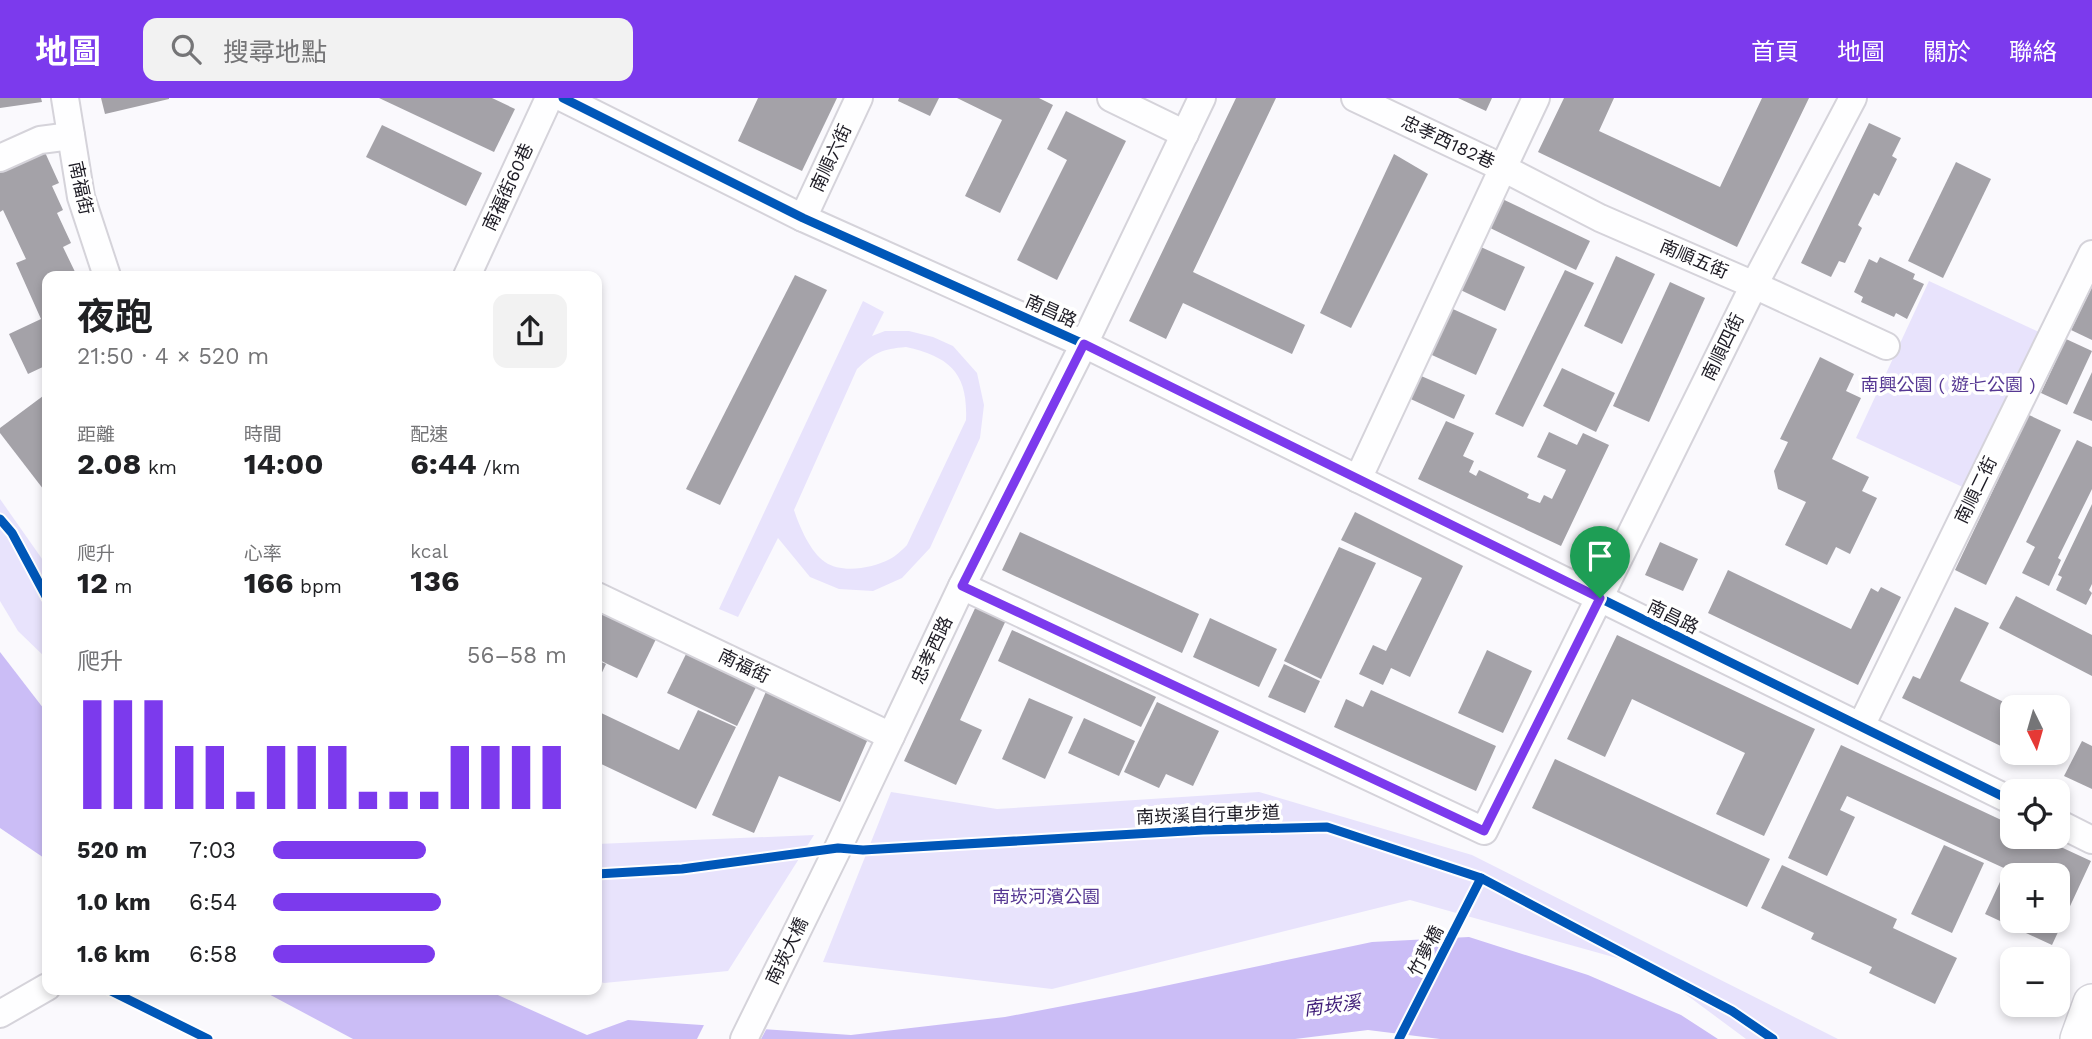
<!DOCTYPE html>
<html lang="zh-TW">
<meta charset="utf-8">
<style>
body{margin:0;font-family:"Work Sans","Noto Sans TC",sans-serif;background:#f2f2f2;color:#202124;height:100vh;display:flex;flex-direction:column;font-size:26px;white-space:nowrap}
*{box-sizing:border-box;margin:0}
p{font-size:23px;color:#757577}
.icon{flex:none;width:38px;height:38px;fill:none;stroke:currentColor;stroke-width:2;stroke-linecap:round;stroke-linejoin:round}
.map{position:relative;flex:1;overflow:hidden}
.panel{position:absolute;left:42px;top:173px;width:560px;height:724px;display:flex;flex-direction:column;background:#fff;border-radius:14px;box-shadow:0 4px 10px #0003}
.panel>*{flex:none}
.needle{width:46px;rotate:175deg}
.controls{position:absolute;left:2000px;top:597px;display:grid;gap:14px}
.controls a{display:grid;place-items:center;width:70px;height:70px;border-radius:14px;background:#fff;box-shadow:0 4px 10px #0003;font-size:35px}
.pin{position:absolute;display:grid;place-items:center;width:60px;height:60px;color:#fff;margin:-72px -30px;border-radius:50% 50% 50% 0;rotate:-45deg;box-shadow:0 0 7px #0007}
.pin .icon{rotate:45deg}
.round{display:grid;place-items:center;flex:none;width:74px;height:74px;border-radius:14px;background:#f2f2f2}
.headline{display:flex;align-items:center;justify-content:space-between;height:119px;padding:0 35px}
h1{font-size:38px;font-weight:700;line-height:52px}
.figures{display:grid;grid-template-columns:repeat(3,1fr);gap:10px;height:119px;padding:7px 35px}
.figures div{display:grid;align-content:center}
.figures b{font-size:30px;font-weight:700}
.figures small{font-size:19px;font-weight:400}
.figures p{font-size:19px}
.chart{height:196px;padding:14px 35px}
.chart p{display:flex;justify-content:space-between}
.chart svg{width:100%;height:126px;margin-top:7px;stroke:#7c3aed;stroke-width:6}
ul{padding:0 35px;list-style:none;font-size:23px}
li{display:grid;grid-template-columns:112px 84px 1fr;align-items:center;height:52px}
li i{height:18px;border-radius:9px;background:#7c3aed}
header{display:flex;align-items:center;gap:42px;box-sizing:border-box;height:98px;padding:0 35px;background:#7c3aed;color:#fff}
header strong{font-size:33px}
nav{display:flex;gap:38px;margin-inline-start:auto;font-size:24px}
.search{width:490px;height:63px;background:#f2f2f2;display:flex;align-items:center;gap:18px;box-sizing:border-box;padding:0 24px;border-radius:14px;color:#757577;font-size:26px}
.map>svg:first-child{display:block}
.green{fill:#e8e3fc;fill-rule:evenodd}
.water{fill:#cbbdf6}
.pier{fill:#faf9fd}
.building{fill:#a4a2a8;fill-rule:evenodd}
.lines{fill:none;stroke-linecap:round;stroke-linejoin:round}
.street-casing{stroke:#d5d3da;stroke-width:30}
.secondary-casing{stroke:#d5d3da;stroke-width:40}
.street{stroke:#fefeff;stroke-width:26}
.secondary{stroke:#fefeff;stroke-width:37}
.cycleway-casing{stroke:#fff;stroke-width:13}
.cycleway{stroke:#0057b8;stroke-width:9}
.route-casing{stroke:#fff;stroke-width:14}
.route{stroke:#7c3aed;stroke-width:9}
.labels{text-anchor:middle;stroke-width:7;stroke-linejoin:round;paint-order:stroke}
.street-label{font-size:18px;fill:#1e1c25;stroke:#fff}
.park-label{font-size:18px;fill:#563893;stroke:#fff}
.water-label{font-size:19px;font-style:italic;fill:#411f79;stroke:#fff}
</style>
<header>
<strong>地圖</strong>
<div class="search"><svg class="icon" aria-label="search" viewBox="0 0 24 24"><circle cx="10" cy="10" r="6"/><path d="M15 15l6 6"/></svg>搜尋地點</div>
<nav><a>首頁</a><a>地圖</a><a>關於</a><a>聯絡</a></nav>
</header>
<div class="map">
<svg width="2092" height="941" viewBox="0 0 2092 941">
<rect width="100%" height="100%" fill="#faf9fd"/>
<!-- green -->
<g class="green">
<polygon points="1929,183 2041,235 1967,391 1856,340"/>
<path d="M863,203L884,214L872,238L885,233H909L933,239L953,248L977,275L984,307L980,340L930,450L902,480L873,493L839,491L810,479L778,440L738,519L719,511ZM906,249C950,259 968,275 966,322L907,447C902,452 896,458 890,461C873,470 842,476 825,464C811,455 799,428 794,412L857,271C874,255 882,251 906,249Z"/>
<polygon points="0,401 47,468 47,561 18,533 0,503"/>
<polygon points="891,694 997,711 1259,694 1472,757 1838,941 1746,941 1649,869 1410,802 1052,891 823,864"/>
<polygon points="814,737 728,873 604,885 597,883 597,746"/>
</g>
<!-- water -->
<g class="water">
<polygon points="0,554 47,615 47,762 0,730"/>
<polygon points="1469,839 1588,877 1681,917 1718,941 1440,941 1368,932 1295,941 353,941 263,893 489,893 587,937 628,922 851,937 1005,919 1136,894 1372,844"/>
</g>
<!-- pier -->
<polygon class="pier" points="705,925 768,928 761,941 697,941"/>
<!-- building -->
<g class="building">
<polygon points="0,0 41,0 42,4 0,10"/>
<polygon points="101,0 169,0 169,1 105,16"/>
<polygon points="379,0 492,0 515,11 494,54"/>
<polygon points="758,0 837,0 802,73 738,43"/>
<polygon points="899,0 939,0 930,18 898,3"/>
<polygon points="957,0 1039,0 1053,7 1000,115 965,98 1002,22"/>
<polygon points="1236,0 1276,0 1193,174 1305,227 1292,256 1183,205 1166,241 1129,223"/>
<polygon points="1458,0 1492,0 1486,13"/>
<polygon points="1564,0 1614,0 1599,33 1720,89 1762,0 1809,0 1737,149 1538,54"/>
<polygon points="1066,13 1126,43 1057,182 1017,162 1067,62 1047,51"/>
<polygon points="1869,25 1901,40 1892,58 1897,61 1879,98 1874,95 1858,127 1862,130 1845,165 1839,163 1831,179 1801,165"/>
<polygon points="382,27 482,75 466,108 366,59"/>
<polygon points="43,50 59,85 52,88 63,112 57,115 71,145 63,149 77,178 47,178 47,267 28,276 9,236 41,221 16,165 26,161 3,112 0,114 0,70"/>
<polygon points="1394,56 1428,76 1351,230 1320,215"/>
<polygon points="1956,64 1991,81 1943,180 1908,163"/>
<polygon points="1496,98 1590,143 1576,172 1482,126"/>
<polygon points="1472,145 1525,169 1505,213 1452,188"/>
<polygon points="1616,158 1655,176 1622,246 1584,228"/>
<polygon points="1880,159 1915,176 1913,181 1924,186 1907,221 1896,215 1894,219 1861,204 1863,199 1854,194 1869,161 1877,165"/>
<polygon points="1565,172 1594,185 1523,329 1495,316"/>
<polygon points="795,177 827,192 720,407 686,391"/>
<polygon points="1670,184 1705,200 1649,324 1613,308"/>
<polygon points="2092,189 2092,242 2071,232"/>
<polygon points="1444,207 1497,231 1476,277 1423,253"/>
<polygon points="2066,241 2092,253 2067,307 2041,295"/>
<polygon points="1820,259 1854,276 1846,293 1861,300 1832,361 1869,379 1862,393 1877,400 1850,456 1836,449 1827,467 1785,447 1806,404 1778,391 1774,373 1788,344 1780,341"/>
<polygon points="1562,270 1615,295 1596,334 1543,308"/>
<polygon points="1412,274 1465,297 1454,321 1402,297"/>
<polygon points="2092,274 2092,323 2073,315"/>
<polygon points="47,295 47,396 0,335 0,330"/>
<polygon points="2029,317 2061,332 1986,487 1955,472"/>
<polygon points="1446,323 1474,335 1463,358 1474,363 1469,374 1476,378 1479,372 1529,396 1527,400 1540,405 1544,397 1552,401 1566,372 1537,359 1549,334 1577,347 1583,335 1609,347 1561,448 1418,381"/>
<polygon points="2077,342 2092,349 2092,391 2058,460 2061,462 2049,488 2022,475 2035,449 2026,444"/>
<polygon points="2092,406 2092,486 2089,492 2092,495 2086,507 2056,492 2062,479 2058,477"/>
<polygon points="1355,414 1463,468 1410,579 1391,570 1383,587 1359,576 1373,547 1386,553 1422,480 1341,442"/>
<polygon points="1020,434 1199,516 1182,555 1002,472"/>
<polygon points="1660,444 1698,461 1683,493 1645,477"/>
<polygon points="1339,449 1376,465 1321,581 1284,563"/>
<polygon points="1728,472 1851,531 1871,490 1878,494 1881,489 1901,499 1858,587 1708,515"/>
<polygon points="2016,498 2092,537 2092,578 1999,530"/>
<polygon points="977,506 1007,520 960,622 982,632 956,687 904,663"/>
<polygon points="1955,509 1989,525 1960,583 2012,608 2012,644 2009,652 1902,600 1913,578 1920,581"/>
<polygon points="597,510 657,539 637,580 597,561"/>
<polygon points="1210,520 1277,551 1259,589 1193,559"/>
<polygon points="1012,532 1156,599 1141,629 998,563"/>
<polygon points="1617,537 1815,631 1764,738 1716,716 1745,655 1632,601 1605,659 1567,641"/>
<polygon points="1487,552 1532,573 1503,635 1458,615"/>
<polygon points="687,554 757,587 737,628 667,595"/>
<polygon points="597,562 606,566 597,585"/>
<polygon points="1284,566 1320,583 1305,615 1268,599"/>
<polygon points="768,589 871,634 840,704 779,678 754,735 712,717"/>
<polygon points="1371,592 1496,648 1476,693 1334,629 1346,601 1363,609"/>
<polygon points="1029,600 1073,619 1045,681 1002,661"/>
<polygon points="1157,604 1219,633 1193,688 1166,676 1159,690 1124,674"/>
<polygon points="698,612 736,629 696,711 597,664 597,613 679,652"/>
<polygon points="1084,620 1135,643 1119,678 1068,655"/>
<polygon points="2082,643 2092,648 2092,691 2064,678"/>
<path d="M1841,647L2012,727V738H2037L2091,763L2052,847L1985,816L2006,771L1847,698L1840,712L1855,719L1827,778L1788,760ZM2012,777H2058V822H2012Z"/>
<polygon points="1555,661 1770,761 1747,809 1532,710"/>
<polygon points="1944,747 1984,765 1952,835 1911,816"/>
<polygon points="1782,767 1897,821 1893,830 1957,860 1935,906 1869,875 1872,869 1811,841 1814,835 1761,810"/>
</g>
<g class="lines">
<defs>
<g id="street">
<polyline points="65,0 81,99 107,178"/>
<polyline points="563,0 803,120 1084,246 2012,703"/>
<polyline points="1111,0 1185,36"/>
<polyline points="1355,0 1503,70 1536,0"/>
<polyline points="0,60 40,42 71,38"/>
<polyline points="803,120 859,0"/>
<polyline points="467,178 549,0"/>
<polyline points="1358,381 1503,70 1600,120 1754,187 1886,248"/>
<polyline points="962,488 1484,733 1754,187 1853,0"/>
<polyline points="597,498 891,638"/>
<polyline points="1861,628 2092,156"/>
<polyline points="2058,725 2092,742"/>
<polyline points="0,916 47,889"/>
<polyline points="744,941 838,750 962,488 1084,246 1202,0"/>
</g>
<polyline id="secondary" points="2079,941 2092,905"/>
</defs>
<!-- street casing -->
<use href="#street" class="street-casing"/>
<!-- secondary casing -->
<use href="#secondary" class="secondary-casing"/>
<!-- street -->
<use href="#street" class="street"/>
<!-- secondary -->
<use href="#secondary" class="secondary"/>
<defs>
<g id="cycleway">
<polyline points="563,0 803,120 1084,246 2012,703"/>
<polyline points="0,421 12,435 47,500"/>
<polyline points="597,776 682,771 838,750 863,752 1203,732 1327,729 1481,780 1732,913 1773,941"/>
<polyline points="109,892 208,941"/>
<polyline points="1399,941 1481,780"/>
</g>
</defs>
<!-- cycleway casing -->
<use href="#cycleway" class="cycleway-casing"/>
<!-- cycleway -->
<use href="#cycleway" class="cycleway"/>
</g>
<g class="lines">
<defs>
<polygon id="route" points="1084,246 1600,500 1484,733 962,488"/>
</defs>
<!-- route casing -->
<use href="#route" class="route-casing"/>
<!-- route -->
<use href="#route" class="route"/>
</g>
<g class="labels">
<!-- street labels -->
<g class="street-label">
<text transform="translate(1448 44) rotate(25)" y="6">忠孝西182巷</text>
<text transform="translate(831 60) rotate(-65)" y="6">南順六街</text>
<text transform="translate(508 89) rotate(-65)" y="6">南福街60巷</text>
<text transform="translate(81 90) rotate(78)" y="6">南福街</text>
<text transform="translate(1694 161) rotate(23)" y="6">南順五街</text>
<text transform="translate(1051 213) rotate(24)" y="6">南昌路</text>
<text transform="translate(1723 249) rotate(-64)" y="6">南順四街</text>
<text transform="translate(1976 392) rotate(-64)" y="6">南順二街</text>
<text transform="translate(1673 519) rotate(26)" y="6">南昌路</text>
<text transform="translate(932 552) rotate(-65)" y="6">忠孝西路</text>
<text transform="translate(744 568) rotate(26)" y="6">南福街</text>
<text transform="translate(1208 717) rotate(-2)" y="6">南崁溪自行車步道</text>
<text transform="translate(787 853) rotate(-64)" y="6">南崁大橋</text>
<text transform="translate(1426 853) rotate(-63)" y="6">竹夢橋</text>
</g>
<!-- park labels -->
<g class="park-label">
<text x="1948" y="293">南興公園 ( 遊七公園 )</text>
<text x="1046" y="805">南崁河濱公園</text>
</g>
<!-- water labels -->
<g class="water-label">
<text transform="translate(1332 907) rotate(-7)" y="7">南崁溪</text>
</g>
</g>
</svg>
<div class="controls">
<a><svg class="needle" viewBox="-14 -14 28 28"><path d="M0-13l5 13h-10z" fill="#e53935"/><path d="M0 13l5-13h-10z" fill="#757577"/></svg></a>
<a><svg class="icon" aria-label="locate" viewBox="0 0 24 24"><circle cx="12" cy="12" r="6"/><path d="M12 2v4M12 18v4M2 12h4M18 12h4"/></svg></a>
<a>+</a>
<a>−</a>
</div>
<div class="pin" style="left:1600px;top:500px;background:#1e9e55"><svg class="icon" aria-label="arrive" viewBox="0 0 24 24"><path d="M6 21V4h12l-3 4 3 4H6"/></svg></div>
<section class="panel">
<div class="headline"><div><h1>夜跑</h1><p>21:50 · 4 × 520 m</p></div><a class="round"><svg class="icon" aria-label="share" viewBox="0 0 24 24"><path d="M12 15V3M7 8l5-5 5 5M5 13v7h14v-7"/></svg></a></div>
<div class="figures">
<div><p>距離</p><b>2.08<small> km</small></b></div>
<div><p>時間</p><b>14:00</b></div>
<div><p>配速</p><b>6:44<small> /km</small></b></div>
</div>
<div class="figures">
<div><p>爬升</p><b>12<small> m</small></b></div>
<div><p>心率</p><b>166<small> bpm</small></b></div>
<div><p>kcal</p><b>136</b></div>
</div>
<div class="chart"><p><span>爬升</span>56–58 m</p>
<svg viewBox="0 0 160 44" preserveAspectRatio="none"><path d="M5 44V6M15 44V6M25 44V6M35 44V22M45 44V22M55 44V38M65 44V22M75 44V22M85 44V22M95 44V38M105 44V38M115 44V38M125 44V22M135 44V22M145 44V22M155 44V22"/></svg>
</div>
<ul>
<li><b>520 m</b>7:03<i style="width:52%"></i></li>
<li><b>1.0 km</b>6:54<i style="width:57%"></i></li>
<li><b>1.6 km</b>6:58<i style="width:55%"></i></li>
</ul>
</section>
</div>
